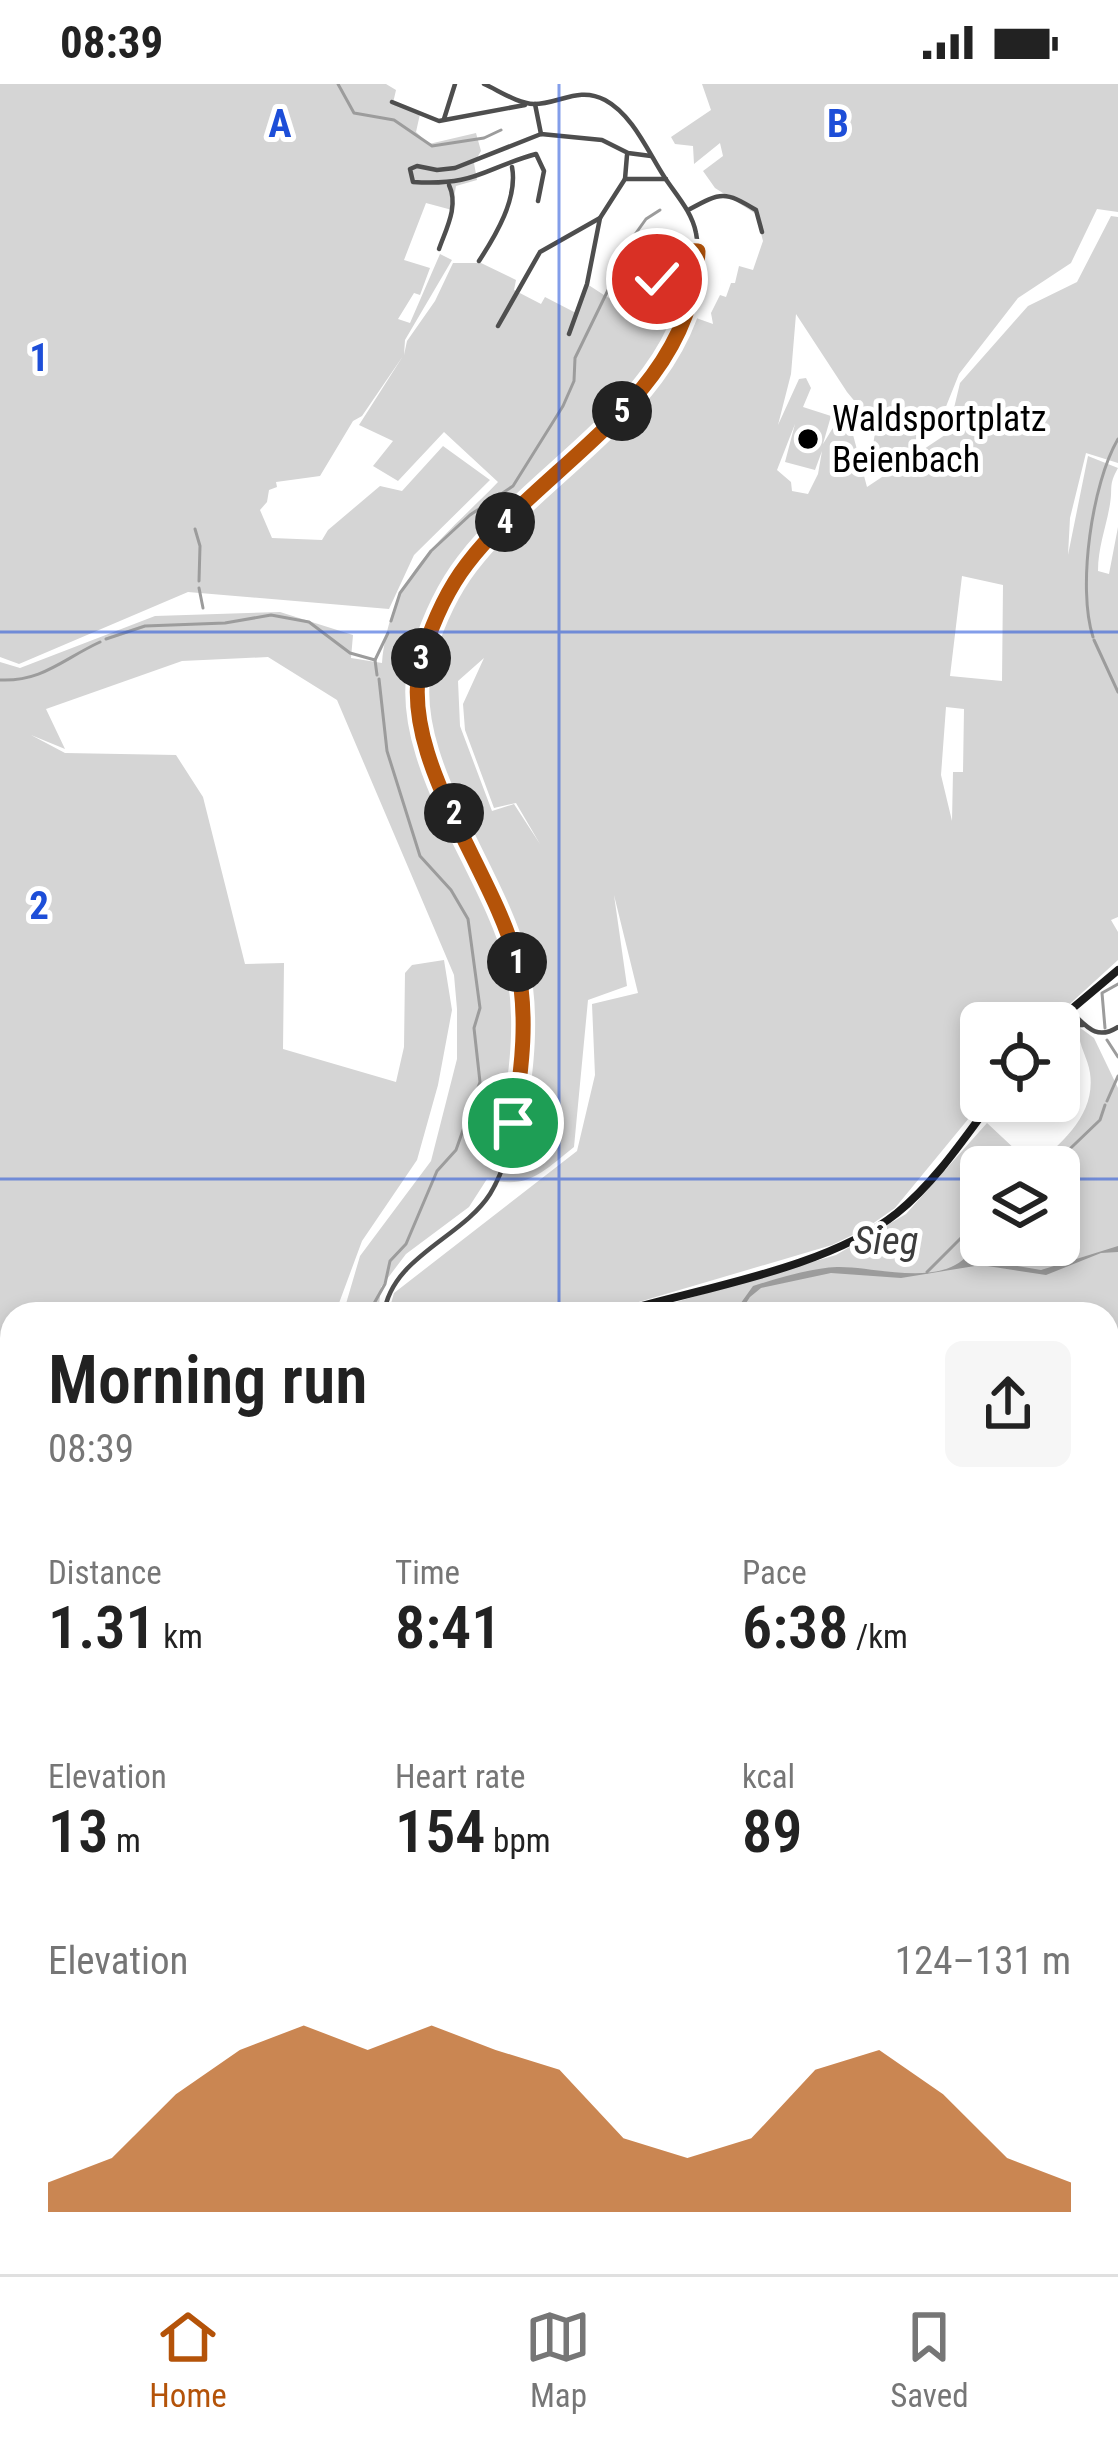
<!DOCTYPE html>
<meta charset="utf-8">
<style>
body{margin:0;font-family:"Roboto Condensed",sans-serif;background:#f6f6f6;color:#222;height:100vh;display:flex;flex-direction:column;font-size:45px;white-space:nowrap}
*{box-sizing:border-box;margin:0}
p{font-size:39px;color:#767676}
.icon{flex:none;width:66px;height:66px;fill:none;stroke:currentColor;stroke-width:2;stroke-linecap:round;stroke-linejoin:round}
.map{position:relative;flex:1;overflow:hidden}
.side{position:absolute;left:0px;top:1218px;width:1119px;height:972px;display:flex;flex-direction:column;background:#fff;border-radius:36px 36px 0 0;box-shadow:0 6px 18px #0003}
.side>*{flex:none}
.fabs{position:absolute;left:960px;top:918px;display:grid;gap:24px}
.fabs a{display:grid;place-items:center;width:120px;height:120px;border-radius:18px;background:#fff;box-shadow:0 6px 18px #0003;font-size:60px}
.pin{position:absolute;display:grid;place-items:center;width:102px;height:102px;color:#fff;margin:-51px;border:6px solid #fff;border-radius:50%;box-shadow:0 3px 12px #0007}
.km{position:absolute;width:60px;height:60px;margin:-30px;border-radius:50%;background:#222;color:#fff;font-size:33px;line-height:60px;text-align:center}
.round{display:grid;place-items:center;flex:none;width:126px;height:126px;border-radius:18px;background:#f6f6f6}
.head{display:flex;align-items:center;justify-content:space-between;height:204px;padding:0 48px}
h1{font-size:66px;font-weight:600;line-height:90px}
.metrics{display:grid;grid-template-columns:repeat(3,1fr);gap:18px;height:204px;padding:12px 48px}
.metrics div{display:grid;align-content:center}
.metrics b{font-size:60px;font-weight:600}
.metrics small{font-size:33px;font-weight:400}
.metrics p{font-size:33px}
.chart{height:336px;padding:24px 48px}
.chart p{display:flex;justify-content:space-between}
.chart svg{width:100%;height:216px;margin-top:12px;fill:#b45309;opacity:.7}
.status{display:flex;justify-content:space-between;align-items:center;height:84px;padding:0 60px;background:#fff;direction:ltr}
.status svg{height:33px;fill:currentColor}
.tabs{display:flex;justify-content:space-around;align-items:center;height:168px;border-top:3px solid #e0e0e0;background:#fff;font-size:33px;color:#767676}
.tabs a{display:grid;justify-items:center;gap:6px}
.tabs .current{color:#b45309}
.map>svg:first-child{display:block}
.green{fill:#d5d5d5;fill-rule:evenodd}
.water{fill:#9c9c9c}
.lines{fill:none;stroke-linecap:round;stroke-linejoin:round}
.stream{stroke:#9c9c9c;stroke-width:3}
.minor{stroke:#4e4e4e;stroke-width:4.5}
.secondary{stroke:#1b1b1b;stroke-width:8}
.route-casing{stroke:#fff;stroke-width:24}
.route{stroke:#b45309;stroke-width:15}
.grid{fill:none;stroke:#1d4ed8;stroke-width:3;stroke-opacity:0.55}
.poi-dot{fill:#000;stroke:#fff;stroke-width:4.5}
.labels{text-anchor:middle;stroke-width:10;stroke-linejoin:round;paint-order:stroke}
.poi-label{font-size:36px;fill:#000;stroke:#fff;text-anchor:start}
.water-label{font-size:39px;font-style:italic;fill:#3d3d3d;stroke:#fff}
.grid-label{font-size:39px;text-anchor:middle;font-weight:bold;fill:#1d4ed8;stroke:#fff;stroke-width:10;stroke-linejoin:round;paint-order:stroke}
</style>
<div class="status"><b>08:39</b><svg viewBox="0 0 49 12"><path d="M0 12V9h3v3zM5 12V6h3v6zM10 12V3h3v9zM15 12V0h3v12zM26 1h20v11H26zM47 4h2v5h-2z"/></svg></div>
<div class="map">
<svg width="1118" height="2190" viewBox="0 0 1118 2190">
<rect width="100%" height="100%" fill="#fff"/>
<!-- green -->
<g class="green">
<path d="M0,0H386L396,6L393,19L420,30L416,48L429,60L476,49L481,67L474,79L477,96L456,102L452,126L426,119L404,176L430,184L420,211L414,209L398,235L410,239L440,170L452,176L405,256L404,271L407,257L435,217L453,179H481L516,196L514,206L541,220L545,213L576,229L587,200L607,213L680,241L685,230L713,240L711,229L720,211L726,213L731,199H735L739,182L753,186L763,157L756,130L715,104L703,87L723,72L720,59L694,80L693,62L675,60L671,53L711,26L702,0H1118V128L1097,125L1071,179L1018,214L959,290L937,345L883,389L871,373L876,343L847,308L796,230L791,290L778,341L799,295L806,294L811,304L803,323L831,332L823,360L834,342L837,326L852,347L867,403L948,349L960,299L1028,222L1077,198L1111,132L1118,133V379L1086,369L1070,434L1068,471L1088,372L1118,384C1108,402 1113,403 1110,420C1106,444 1098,463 1098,487L1109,490L1118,443V833L1111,836L1118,848V876L1049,939H981L983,1017L895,1124L865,1145L832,1161L598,1230H388L394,1209L577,1067L595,991L592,920L638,909L614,811L627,902L588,916L574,1063C542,1088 529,1106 487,1095L469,1123L406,1170L381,1203L378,1230H343L360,1172L431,1077L457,975V925L454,891L337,616L268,573L182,577L46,625L65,665L31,651L65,669L176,671L203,713L245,880L284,879L283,965L396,998L404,963L405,889L412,881L444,876L452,926L438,1001L417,1076L362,1157L335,1230H12V1300L0,1314V578L20,584L155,532L280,528L353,551L351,574L382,579C391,489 439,459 498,398L444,348L398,397L373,382L393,357L359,341L403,272L362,332L353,337L320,392L276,398L277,403L269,406L267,418L260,426L272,454L322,456L328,446L380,402L402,407L443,362L490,396L414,471L389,525L188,508L19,580L0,573ZM795,340L785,378L815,386L822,367L818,390L808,410L792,407L791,398L777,386ZM962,492L1003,501L1002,597L950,592ZM484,574L463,620L465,646L494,724L516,719L540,760L514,720L492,727L460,642L458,597ZM946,623L964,625L963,688H953L952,737L941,691Z"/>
<path d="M1079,943L1094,954L1118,1004V2165H1107V1230H635L836,1171L906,1130L987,1039L1033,1082C1062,1060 1096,1030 1090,989C1088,973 1077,960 1079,943ZM981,1083H1059V1161H981Z"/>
<polygon points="12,1364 12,1443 0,1449 0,1371"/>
<polygon points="12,1452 12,2178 854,2178 860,2184 914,2178 1027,2178 1027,2190 0,2190 0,1456"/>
</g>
<!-- water -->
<path class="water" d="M1118,1162V1168L1101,1169L1046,1191L981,1181L901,1194L831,1189L761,1204L750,1213L739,1230H733L753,1202C778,1194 811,1184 837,1183C873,1182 936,1203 966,1173L1041,1186Z"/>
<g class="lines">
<!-- stream -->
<g class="stream">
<polyline points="338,0 354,29 394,36 432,62 484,54 501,46"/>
<polyline points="195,445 200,462 199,497"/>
<polyline points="199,504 203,524"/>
<polyline points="391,537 400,509 431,467 470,431 513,402 563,322 574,297 575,274 610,202 627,187 631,156 646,135 660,126"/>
<path d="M1093,553C1077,504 1092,399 1118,355"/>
<polyline points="106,555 145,542 225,539 271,531 309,538 350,569 375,576"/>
<polyline points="1094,556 1118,608"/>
<polyline points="377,591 375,576 388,549"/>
<path d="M0,596C42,598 63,575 100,558"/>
<polyline points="1105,944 1102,909 1118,900"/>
<polyline points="1107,956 1118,973"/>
<polyline points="1107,1017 1118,992"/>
<polyline points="1051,1083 1100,1036 1105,1021"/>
<polyline points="927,1188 981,1134"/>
<polyline points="368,1230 385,1200 390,1177 406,1160 437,1087 456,1066 480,998 474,944 480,924 468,835 451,806 420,772 387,667 379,595"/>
<polyline points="1107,1982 1118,1978"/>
</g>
<!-- minor -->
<g class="minor">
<polyline points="392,18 439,37 525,21"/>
<polyline points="535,20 541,50"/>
<polyline points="444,35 455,0"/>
<polyline points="625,95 627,71"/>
<path d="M538,117L544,87L536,70C482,85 476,102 413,98L410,85L417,82L437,86L455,84L541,50L602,56L628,69L651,72"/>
<path d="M690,125C721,108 725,107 756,126L762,148"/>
<path d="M439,165C446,145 459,122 449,101"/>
<path d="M479,177C496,151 518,114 512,83"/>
<polyline points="657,195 662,165 698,167"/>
<polyline points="498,242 540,168 600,134 625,95 666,95"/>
<polyline points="569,250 587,200 600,134"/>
<path d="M1069,926C1085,940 1095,958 1118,943"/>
<polyline points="1059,942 1083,941"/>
<path d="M384,1230C391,1173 462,1154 490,1110C514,1071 520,1014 522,969C524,929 522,890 509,852C480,770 396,659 422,570C432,539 446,507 466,481C499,438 541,399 581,364C606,342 633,321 653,295C680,259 706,195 696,149C692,128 677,112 665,94C648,68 633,31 605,16C579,2 559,20 534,20C518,20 498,6 484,0"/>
<polyline points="937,2178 948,2190"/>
</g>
<!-- secondary -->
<g class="secondary">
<polyline points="1055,939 1118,886"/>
<path d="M613,1230C699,1204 827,1185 897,1129C935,1098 963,1056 992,1017"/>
<polyline points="0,1454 12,1449"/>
</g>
</g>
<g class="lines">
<defs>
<path id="route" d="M513,1039C522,986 529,929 516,876C493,784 392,666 423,569C433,538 447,506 467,480C545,378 694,311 698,167L662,165L657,195"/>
</defs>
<!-- route casing -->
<use href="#route" class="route-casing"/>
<!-- route -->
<use href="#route" class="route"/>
</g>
<!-- grid -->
<path class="grid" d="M559,0V1230M0,548H1118M0,1095H981M1059,1095H1118M0,1642H12M1107,1642H1118M559,2178V2190"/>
<!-- markers -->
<circle class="poi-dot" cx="808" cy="355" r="12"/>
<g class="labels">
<!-- poi labels -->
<g class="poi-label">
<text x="832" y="347">Waldsportplatz<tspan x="832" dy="41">Beienbach</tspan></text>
</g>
<!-- water labels -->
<g class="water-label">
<text x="886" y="1170">Sieg</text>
</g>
</g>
<g class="grid-label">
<text x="280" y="53">A</text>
<text x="838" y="53">B</text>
<text x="39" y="287">1</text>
<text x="39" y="835">2</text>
</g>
</svg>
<div class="fabs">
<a><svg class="icon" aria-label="locate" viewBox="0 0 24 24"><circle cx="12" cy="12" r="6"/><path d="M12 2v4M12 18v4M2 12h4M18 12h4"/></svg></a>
<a><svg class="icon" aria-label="layers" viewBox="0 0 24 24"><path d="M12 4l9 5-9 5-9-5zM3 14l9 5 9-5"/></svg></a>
</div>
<div class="pin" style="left:513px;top:1039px;background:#1e9e55"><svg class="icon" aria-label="arrive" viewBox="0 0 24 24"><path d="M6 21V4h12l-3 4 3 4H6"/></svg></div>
<div class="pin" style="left:657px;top:195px;background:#d93025"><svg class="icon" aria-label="check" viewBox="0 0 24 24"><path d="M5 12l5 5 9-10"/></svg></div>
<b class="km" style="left:517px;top:878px">1</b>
<b class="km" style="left:454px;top:729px">2</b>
<b class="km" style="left:421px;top:574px">3</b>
<b class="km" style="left:505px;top:438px">4</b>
<b class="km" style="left:622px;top:327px">5</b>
<section class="side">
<div class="head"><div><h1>Morning run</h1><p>08:39</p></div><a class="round"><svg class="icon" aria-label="share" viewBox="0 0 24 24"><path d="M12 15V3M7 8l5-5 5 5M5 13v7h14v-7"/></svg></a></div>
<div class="metrics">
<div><p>Distance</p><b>1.31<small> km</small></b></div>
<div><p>Time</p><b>8:41</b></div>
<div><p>Pace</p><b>6:38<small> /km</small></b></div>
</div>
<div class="metrics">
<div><p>Elevation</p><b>13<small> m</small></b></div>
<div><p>Heart rate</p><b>154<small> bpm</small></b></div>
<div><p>kcal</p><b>89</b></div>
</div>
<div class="chart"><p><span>Elevation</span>124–131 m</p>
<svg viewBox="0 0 160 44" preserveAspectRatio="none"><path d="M0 44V38L10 33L20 20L30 11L40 6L50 11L60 6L70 11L80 15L90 29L100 33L110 29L120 15L130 11L140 20L150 33L160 38V44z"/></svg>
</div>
</section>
</div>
<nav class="tabs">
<a class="current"><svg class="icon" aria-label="home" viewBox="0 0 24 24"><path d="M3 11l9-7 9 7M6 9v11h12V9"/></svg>Home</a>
<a><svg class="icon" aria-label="map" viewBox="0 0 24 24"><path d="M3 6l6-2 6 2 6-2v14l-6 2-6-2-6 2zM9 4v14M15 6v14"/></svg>Map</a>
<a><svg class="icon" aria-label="saved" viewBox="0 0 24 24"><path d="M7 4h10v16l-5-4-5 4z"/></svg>Saved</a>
</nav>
